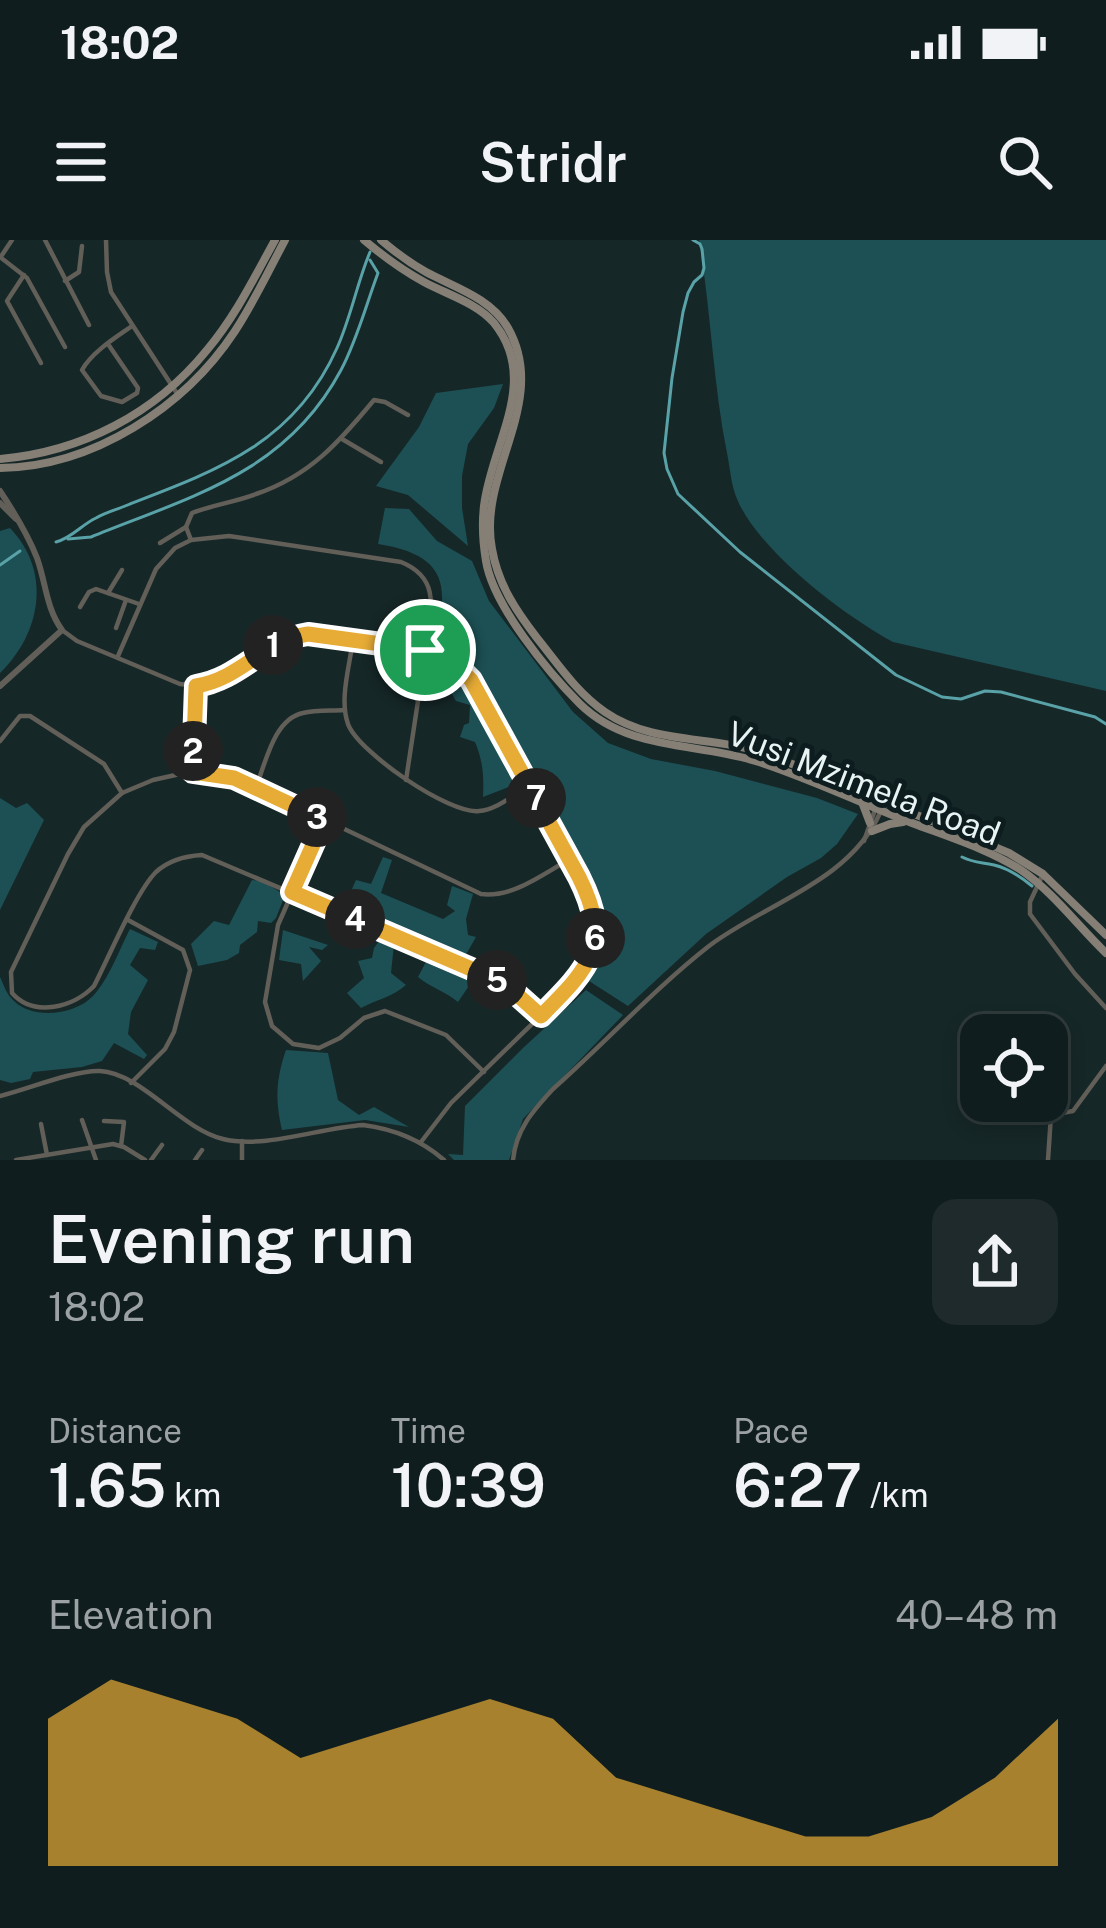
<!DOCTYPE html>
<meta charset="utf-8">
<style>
body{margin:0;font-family:"Public Sans",sans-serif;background:#1e2a2b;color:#f1f3f6;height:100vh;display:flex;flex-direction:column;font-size:45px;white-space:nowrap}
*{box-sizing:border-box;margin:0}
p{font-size:39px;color:#9ca2a4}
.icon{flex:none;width:66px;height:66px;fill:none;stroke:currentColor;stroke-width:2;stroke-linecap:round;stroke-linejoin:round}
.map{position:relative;height:920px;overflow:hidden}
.sheet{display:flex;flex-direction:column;background:#101d1e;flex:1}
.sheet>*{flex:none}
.tools{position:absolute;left:960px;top:774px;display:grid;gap:24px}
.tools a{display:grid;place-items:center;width:108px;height:108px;border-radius:24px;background:#101d1e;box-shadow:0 6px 18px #0003,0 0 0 3px #303b3c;font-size:60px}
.pin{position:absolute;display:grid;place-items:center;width:102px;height:102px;color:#fff;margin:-51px;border:6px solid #fff;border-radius:50%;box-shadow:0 3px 12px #0007}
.km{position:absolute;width:60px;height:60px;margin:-30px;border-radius:50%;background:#222;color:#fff;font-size:33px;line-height:60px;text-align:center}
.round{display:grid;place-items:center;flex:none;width:126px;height:126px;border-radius:24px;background:#1e2a2b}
.summary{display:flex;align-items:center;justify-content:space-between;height:204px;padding:0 48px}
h1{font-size:66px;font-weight:600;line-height:90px}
.stats{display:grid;grid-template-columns:repeat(3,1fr);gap:18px;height:204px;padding:12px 48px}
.stats div{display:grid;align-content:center}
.stats b{font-size:60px;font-weight:600}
.stats small{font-size:33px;font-weight:400}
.stats p{font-size:33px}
.chart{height:336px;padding:24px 48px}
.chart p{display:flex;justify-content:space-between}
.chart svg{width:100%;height:216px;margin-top:12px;fill:#e7ac36;opacity:.7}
.status{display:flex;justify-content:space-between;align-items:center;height:84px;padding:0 60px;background:#101d1e;direction:ltr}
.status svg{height:33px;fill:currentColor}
header{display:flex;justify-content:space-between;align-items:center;height:156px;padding:0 48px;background:#101d1e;font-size:54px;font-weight:600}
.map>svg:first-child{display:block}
.green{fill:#1c5054}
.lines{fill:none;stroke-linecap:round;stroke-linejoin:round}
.stream{stroke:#59a2a7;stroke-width:3}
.minor{stroke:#625e58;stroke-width:4.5}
.tertiary{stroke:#625e58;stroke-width:6}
.secondary{stroke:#857f76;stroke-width:8}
.route-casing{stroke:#fff;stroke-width:24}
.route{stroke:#e7ac36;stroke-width:15}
.labels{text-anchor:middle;stroke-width:10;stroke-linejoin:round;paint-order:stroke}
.street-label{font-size:33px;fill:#e8f3f4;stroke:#0d1d1f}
</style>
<div class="status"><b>18:02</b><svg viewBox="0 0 49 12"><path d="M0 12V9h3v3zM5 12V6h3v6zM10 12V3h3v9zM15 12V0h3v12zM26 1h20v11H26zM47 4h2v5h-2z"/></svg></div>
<header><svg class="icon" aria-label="menu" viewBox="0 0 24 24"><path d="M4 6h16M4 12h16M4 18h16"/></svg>Stridr<svg class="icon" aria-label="search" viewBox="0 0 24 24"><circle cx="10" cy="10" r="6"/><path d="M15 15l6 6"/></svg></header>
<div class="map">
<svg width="1106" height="920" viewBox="0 0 1106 920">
<rect width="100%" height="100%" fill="#162728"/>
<!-- green -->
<g class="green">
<path d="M699,0H1106V451L893,402C844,376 758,310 737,259C731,245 730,227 727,213C713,143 711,71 699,0Z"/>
<polygon points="503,144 494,168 468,204 462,236 462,268 468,306 408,255 376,246 419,187 436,153"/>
<path d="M385,268L409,269L437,301L472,321L489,361L573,472L608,503L651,519L715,531L817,558L858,574L837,604L821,618L787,637L706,694L628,766L589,741L605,707L604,672L585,630L485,446L433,401C453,342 442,314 378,304Z"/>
<path d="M10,288C52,332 41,393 0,433V291Z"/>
<path d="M462,434L519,538V543L483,557C484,536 483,521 475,502L460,497L464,485L469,483L470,465L456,461L448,447Z"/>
<polygon points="0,558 16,568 27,563 44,580 0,670"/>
<polygon points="383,617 392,620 381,653 443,679 455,671 447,665 452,646 473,654 466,679 468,695 476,697 464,718 348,669 345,665 356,640 371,644"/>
<polygon points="252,640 262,641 285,655 276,678 271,683 258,681 257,692 240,705 239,713 227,720 198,726 191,704 214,681 229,685"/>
<path d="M130,689L158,702L155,710L140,708L130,725L148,740L131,772L128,794L147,815L144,819L114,803L102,821L82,827L33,832L30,839L11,843L0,840V737C4,745 6,754 14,761C33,780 75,775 93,756C109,739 119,710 130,689Z"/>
<polygon points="283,690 328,705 322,710 309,707 321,721 303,741 301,724 279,720"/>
<path d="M383,696L394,704L391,733L406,745C392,757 378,759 361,768L347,753L364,738L358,721L372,718L374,708Z"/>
<path d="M429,716L475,737L458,762C445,751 431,748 418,737Z"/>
<polygon points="586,750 623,775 523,879 509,920 454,920 448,914 463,915 465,866 523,808"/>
<path d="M286,810L328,813L338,860L359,875L374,867L409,887L365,880L282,890C275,859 276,839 286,810Z"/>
</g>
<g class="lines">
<!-- stream -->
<g class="stream">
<polyline points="693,0 700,4 702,9 704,28 702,35 694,42 688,53 683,72 672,138 664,213 667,229 678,254 740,312 896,435 942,457 961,459 985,451 1001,452 1095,477 1106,484"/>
<path d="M68,299L91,297C192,256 286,233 341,130C357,100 366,65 378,33L370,20"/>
<path d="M56,302C72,298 81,285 96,278C106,272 119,269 130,264C219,230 295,202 337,108C351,77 357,43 370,12"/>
<polyline points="0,325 20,311"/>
<path d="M962,617C974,623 981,622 994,625C1007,628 1021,637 1032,646"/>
</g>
<!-- minor -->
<g class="minor">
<polyline points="45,0 89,85"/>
<polyline points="106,0 107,32 111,52 178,155"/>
<polyline points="2,15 12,0"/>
<polyline points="0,17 27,38 65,107"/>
<polyline points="24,35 7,61 41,123"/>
<polyline points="65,41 79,32 82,6"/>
<path d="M108,104L138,148L137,153L122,162L101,156L82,130C92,112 115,98 132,86"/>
<polyline points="342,199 381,222"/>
<path d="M191,300L186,287L192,273C212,265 235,262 256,254C310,236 340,201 374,160L385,162L408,175"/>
<polyline points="160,303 186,287"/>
<polyline points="108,353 122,330"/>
<polyline points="80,367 89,352 96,349 139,364"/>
<polyline points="116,388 126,360"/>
<path d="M62,390L77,401L180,444L196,446L223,440L276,403L308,394L425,409L453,422L471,440L590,659C601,692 593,719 571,746L451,863L421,902"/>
<path d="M353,399C350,425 339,459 348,484C358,512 450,575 479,571C496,570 515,554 530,546"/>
<path d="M118,416L156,329L175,308L191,300L229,296L401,322C443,339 430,373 425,409"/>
<polyline points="0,501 20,476 30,476 104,524 122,553"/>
<polyline points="192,532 196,448"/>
<polyline points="406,540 418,461 413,453"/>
<path d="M256,547C266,522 274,479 303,473C316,470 331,471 344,470"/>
<polyline points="324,580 278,685 265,762 272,786 293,804 319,808 340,798 364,778 385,771 446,795 484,832"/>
<polyline points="864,601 876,567"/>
<polyline points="1043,634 1030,662 1030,674 1075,734 1106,768"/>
<polyline points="128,680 183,710 190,730 174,792 165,809 131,843"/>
<path d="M541,776L504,743L202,615C185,616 169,620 156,632C136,652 109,717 94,746C74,767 34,778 12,753L11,732L68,614L84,587L122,553L153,540L180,534L216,535L256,547L481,654C513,658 543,634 570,619"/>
<path d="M0,856C28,849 74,830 100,831C141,833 181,889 223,899C265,909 319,888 363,885C394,889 420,899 444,920"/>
<polyline points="82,880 96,920"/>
<polyline points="104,881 124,882 121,906"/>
<polyline points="41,884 47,915"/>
<polyline points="242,901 242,920"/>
<polyline points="16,920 113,904 124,907 145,920"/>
<polyline points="151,920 162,905"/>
<polyline points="195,920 202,910"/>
<path d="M513,920C516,889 533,871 553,849C605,803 654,749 709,706C766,663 849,642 880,573"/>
<polyline points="1048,920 1051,875 1073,871 1106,826"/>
</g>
<!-- tertiary -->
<g class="tertiary">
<path d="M0,251C14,272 28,295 37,318C46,343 46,368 62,390L0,446"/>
<polyline points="0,263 16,279"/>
</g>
<!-- secondary -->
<g class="secondary">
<path d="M364,0C383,16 402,30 424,42C446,54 477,63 494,83C541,141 491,204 484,266C482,283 483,303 486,321C493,365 548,432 580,464C629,512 698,502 759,522C811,539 861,563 912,583C949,597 988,609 1021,630C1053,652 1078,686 1106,713"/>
<path d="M381,0C395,12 410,23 426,32C454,47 491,58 508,88C550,162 477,233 492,309C498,344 516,371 537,398C558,424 577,453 605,472C653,505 711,495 763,513C798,525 831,541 865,554C913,574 961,592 1009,613L1043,634L1106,695"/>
<path d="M0,219C81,212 155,174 207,110C235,77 254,38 275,0"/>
<path d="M0,228C93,227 185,167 235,91C254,62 269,30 285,0"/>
<polyline points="862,562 870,583"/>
<polyline points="872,591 890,584 903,582"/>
</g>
</g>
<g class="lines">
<defs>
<path id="route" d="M308,394L425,410L453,422L471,440L579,637C613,705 589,728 541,776L504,743L292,652L324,580L234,538L193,532L196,446C241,439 263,401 308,394Z"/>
</defs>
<!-- route casing -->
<use href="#route" class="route-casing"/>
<!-- route -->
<use href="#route" class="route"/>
</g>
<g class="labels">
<!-- street labels -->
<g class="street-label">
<text transform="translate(864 543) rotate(21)" y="12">Vusi Mzimela Road</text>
</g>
</g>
</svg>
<div class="tools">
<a><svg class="icon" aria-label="locate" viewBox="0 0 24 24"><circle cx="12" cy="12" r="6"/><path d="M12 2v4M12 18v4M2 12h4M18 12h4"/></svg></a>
</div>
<div class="pin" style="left:425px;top:410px;background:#1e9e55"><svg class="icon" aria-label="arrive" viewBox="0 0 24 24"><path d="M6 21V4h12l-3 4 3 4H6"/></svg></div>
<b class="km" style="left:273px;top:405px">1</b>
<b class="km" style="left:193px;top:511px">2</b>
<b class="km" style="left:317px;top:577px">3</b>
<b class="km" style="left:355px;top:679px">4</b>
<b class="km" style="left:497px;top:740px">5</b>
<b class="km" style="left:595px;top:698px">6</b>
<b class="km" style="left:536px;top:558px">7</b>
</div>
<section class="sheet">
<div class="summary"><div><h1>Evening run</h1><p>18:02</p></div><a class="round"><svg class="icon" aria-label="share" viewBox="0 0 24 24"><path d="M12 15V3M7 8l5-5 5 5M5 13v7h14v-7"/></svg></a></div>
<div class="stats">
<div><p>Distance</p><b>1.65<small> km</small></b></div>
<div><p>Time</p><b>10:39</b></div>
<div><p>Pace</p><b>6:27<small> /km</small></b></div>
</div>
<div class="chart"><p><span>Elevation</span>40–48 m</p>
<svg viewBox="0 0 160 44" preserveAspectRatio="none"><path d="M0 44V14L10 6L20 10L30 14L40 22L50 18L60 14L70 10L80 14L90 26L100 30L110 34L120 38L130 38L140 34L150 26L160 14V44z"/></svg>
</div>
</section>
